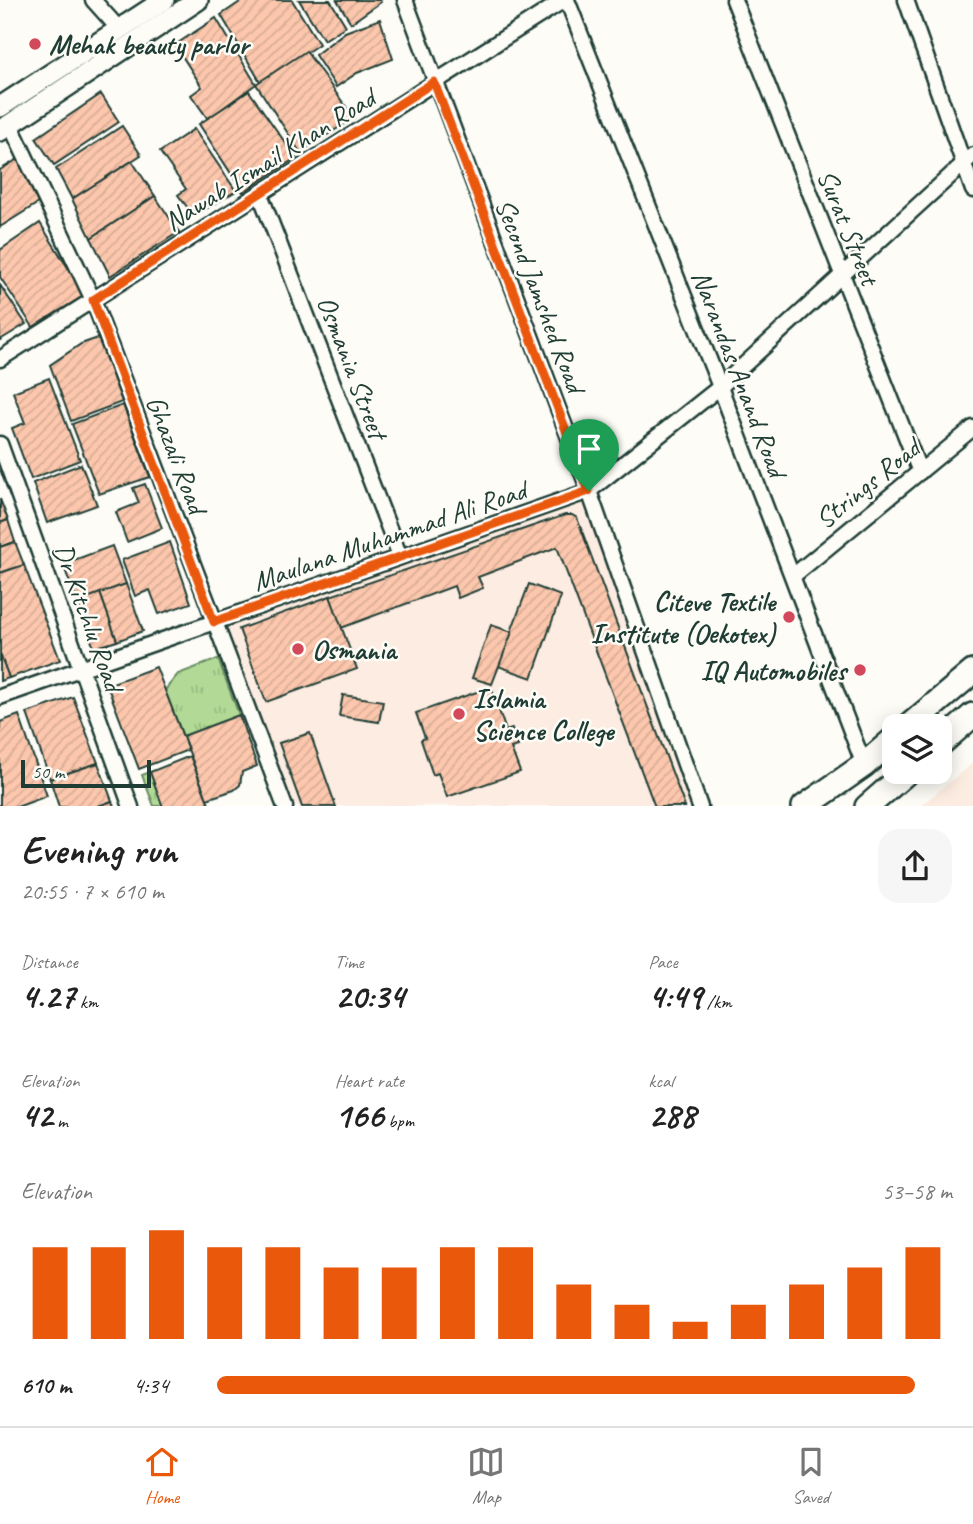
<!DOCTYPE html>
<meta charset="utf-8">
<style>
body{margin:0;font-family:Caveat,sans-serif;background:#f6f6f6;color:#222;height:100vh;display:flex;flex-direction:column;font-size:26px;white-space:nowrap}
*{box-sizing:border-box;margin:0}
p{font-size:23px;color:#767676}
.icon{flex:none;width:38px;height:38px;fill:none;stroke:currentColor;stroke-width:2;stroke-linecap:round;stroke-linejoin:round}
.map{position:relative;height:806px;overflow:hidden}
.sheet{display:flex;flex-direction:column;background:#fff;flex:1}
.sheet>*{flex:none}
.buttons{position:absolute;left:882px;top:714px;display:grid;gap:14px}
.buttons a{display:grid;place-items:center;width:70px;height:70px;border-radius:14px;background:#fff;box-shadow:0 4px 18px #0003;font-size:35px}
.scale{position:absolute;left:21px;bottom:18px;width:130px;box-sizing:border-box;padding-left:7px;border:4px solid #1f3d34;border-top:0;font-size:19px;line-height:24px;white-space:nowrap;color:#1f3d34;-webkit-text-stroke:5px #fdfcf7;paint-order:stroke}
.pin{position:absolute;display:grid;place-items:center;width:60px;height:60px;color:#fff;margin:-72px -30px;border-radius:50% 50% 50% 0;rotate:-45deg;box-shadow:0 0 7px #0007}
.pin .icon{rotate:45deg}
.round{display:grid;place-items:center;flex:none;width:74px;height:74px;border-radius:21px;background:#f6f6f6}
.overview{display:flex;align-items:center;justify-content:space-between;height:119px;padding:0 21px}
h1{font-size:38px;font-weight:800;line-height:52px}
.stats{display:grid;grid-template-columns:repeat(3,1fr);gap:10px;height:119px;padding:7px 21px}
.stats div{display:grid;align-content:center}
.stats b{font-size:35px;font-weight:800}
.stats small{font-size:19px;font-weight:400}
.stats p{font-size:19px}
.chart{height:196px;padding:14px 21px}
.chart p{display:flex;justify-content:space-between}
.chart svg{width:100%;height:126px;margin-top:7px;stroke:#ea580c;stroke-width:6}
ul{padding:0 21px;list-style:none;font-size:23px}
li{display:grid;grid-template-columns:112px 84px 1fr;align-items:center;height:52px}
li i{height:18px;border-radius:9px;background:#ea580c}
.menu{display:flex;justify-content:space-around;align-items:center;height:98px;border-top:2px solid #e0e0e0;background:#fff;font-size:19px;color:#767676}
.menu a{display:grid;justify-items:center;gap:4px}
.menu .on{color:#ea580c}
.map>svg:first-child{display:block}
.built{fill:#fdece1}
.grass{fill:url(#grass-tufts);stroke:#688b64;stroke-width:2}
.building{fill:url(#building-hatch);stroke:#1f3d34;stroke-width:2}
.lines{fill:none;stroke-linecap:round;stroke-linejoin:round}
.minor-casing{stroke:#1f3d34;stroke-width:19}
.secondary-casing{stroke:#1f3d34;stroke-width:24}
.primary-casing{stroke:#1f3d34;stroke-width:28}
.minor{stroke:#fdfcf7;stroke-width:14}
.secondary{stroke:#fdfcf7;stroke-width:19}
.primary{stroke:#fdfcf7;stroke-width:23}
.route-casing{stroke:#fff;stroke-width:14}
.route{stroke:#ea580c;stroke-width:9}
.poi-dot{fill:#d1495b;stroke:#fdfcf7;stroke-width:2.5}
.labels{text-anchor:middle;stroke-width:5;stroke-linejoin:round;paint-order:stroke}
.poi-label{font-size:28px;font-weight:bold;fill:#1f3d34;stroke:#fdfcf7;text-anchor:start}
.street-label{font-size:28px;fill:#1f3d34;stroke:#fdfcf7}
</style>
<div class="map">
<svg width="973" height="807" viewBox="0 0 973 807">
<defs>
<pattern id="grass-tufts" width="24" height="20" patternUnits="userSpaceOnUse" patternTransform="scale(1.75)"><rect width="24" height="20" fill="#b2d995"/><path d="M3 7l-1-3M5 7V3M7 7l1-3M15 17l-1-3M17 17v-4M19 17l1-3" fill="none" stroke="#99bb81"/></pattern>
<pattern id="building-hatch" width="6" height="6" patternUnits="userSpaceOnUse" patternTransform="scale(1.75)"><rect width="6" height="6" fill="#fcc7ad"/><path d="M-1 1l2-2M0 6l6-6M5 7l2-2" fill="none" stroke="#d8ac95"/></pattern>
</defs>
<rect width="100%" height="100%" fill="#fdfcf7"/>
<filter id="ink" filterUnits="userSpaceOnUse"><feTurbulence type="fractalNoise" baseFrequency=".0143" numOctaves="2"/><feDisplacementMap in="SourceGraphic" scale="14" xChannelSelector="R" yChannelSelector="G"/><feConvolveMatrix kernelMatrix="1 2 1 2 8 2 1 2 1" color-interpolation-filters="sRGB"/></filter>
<g filter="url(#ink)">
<!-- built -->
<g class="built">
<polygon points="589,491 700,806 285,806 214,622"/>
<polygon points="973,763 973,806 920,806"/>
</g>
<!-- grass -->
<g class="grass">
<polygon points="218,659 239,715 183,736 165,690 178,674"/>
<polygon points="150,772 163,806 154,806 142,775"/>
</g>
<!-- building -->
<g class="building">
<polygon points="243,0 292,0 319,44 261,83 221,15"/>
<polygon points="299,0 330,0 346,26 324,40"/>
<polygon points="337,0 380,0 381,2 351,23"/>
<polygon points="216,18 256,84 208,119 191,95 202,87 175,45"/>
<polygon points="380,19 393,59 357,73 336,87 315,55 345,32"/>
<polygon points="306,51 354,118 300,152 256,84"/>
<polygon points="249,91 296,158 243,192 199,124"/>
<polygon points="101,94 119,122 54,165 36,138"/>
<polygon points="122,126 141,155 72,199 56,169"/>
<polygon points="194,129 236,191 194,216 178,195 186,189 160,152"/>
<polygon points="18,159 38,203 0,227 0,170"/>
<polygon points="132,161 155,196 91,238 72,199"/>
<polygon points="155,196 179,232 110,276 91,238"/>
<polygon points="40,223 85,295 33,327 0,277 0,250"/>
<polygon points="0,285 26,324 0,340"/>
<polygon points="98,338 122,402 71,421 50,365 81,344"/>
<polygon points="49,378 80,460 31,479 12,428 25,423 13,392"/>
<polygon points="123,405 150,477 99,494 72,424"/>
<polygon points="81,464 97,505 47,523 33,483"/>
<polygon points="145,484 162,528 127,542 116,512 139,503 133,488"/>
<polygon points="0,499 8,520 0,523"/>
<polygon points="565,515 572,515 577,518 685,807 655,807 557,547 478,577 483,588 458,598 454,586 341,628 330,596"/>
<polygon points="8,520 15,542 0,547 0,523"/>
<polygon points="15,542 24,565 0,573 0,547"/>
<polygon points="170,542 191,603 159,614 150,590 135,596 122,560"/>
<polygon points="112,546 126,584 77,602 63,564"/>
<polygon points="24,565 60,660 9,678 0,654 0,573"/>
<polygon points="126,584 143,631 117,641 100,593"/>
<polygon points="529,584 561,596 532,678 498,666"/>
<polygon points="100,593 117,641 94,648 77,602"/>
<polygon points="330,596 357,669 266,702 239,629"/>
<polygon points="491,625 512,632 492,684 472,678"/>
<polygon points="0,654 9,678 0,681"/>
<polygon points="156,667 188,750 139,769 107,685"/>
<polygon points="491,687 506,731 512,729 518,746 511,748 520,772 447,797 438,773 433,775 421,740 425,738 416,713"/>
<polygon points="343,695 383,701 379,722 339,716"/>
<polygon points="73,697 98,763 50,779 27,713"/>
<polygon points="19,715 47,796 17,807 0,807 0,722"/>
<polygon points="239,715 257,766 242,772 240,785 234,790 207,799 183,736"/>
<polygon points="310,733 336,807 302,807 279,743"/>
<polygon points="190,756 210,807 163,807 150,772"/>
<polygon points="98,763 112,801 96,807 59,807 50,779"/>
<polygon points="112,801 114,807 96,807"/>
</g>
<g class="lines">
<defs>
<g id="minor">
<polyline points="93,0 119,29"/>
<polyline points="405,0 589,491 700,807"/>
<polyline points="567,0 720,387 864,765"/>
<polyline points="734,0 920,472"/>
<polyline points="906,0 973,190"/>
<polyline points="10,124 93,300 285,807"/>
<polyline points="260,194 400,557"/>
<polyline points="0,359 564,0"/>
<polyline points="0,444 131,807"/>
<polyline points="793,576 973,428"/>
<polyline points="0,697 589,491 720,387 973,155"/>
</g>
<g id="secondary">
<polyline points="0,107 164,0"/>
<polyline points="0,131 198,0"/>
</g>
<g id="primary">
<polyline points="909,726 973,672"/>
<polyline points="940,744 973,715"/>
<polyline points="804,807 864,765 894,739"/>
<polyline points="867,807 907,772"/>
</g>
</defs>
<!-- minor casing -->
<use href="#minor" class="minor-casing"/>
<!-- secondary casing -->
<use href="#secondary" class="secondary-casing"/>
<!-- primary casing -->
<use href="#primary" class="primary-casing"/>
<!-- minor -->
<use href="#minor" class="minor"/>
<!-- secondary -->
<use href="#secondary" class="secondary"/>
<!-- primary -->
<use href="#primary" class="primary"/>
</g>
</g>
<g class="lines" filter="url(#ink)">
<defs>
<polygon id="route" points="434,82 589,491 214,622 93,300"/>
</defs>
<!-- route casing -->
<use href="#route" class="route-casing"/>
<!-- route -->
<use href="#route" class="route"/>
</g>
<!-- markers -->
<g class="poi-dot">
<circle cx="35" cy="44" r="7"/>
<circle cx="789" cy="617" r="7"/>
<circle cx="298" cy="649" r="7"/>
<circle cx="860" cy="670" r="7"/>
<circle cx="459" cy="714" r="7"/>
</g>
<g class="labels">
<!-- poi labels -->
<g class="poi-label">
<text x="49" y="54">Mehak beauty parlor</text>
<text x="775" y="611" text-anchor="end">Citeve Textile<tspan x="775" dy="32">Institute (Oekotex)</tspan></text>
<text x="312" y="659">Osmania</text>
<text x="846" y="680" text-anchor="end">IQ Automobiles</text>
<text x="473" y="708">Islamia<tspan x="473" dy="32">Science College</tspan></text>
</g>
<!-- street labels -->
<g class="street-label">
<text transform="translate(269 159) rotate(-32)" y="10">Nawab Ismail Khan Road</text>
<text transform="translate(849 227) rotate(68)" y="10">Surat Street</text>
<text transform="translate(541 295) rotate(69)" y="10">Second Jamshed Road</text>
<text transform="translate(353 367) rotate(69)" y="10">Osmania Street</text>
<text transform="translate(740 373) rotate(69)" y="10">Narandas Anand Road</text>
<text transform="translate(177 454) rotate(69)" y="10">Ghazali Road</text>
<text transform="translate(867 483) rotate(-39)" y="10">Strings Road</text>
<text transform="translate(389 535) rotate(-19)" y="10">Maulana Muhammad Ali Road</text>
<text transform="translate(89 617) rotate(70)" y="10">Dr Kitchlu Road</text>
</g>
</g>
</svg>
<div class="buttons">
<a><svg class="icon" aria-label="layers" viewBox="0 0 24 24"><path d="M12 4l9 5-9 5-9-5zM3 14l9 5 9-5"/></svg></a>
</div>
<div class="scale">50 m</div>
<div class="pin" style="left:589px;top:491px;background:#1e9e55"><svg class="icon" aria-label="arrive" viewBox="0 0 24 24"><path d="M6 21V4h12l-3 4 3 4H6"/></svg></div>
</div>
<section class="sheet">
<div class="overview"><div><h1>Evening run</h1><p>20:55 · 7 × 610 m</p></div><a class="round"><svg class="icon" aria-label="share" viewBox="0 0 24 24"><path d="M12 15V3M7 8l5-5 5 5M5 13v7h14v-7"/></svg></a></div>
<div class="stats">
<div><p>Distance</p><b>4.27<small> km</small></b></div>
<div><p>Time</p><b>20:34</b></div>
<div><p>Pace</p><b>4:49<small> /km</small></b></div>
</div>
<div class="stats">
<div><p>Elevation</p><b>42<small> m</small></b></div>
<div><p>Heart rate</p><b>166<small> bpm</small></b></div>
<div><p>kcal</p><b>288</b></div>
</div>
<div class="chart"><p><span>Elevation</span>53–58 m</p>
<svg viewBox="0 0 160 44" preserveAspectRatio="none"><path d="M5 44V12M15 44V12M25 44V6M35 44V12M45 44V12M55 44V19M65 44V19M75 44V12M85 44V12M95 44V25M105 44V32M115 44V38M125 44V32M135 44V25M145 44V19M155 44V12"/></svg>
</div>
<ul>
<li><b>610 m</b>4:34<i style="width:95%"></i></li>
</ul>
</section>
<nav class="menu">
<a class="on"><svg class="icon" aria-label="home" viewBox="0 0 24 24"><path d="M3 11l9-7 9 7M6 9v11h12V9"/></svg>Home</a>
<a><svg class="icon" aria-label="map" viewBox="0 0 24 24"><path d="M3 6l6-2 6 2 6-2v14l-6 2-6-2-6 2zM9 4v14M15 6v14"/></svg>Map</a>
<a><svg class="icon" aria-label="saved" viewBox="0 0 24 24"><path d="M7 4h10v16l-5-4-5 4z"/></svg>Saved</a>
</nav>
